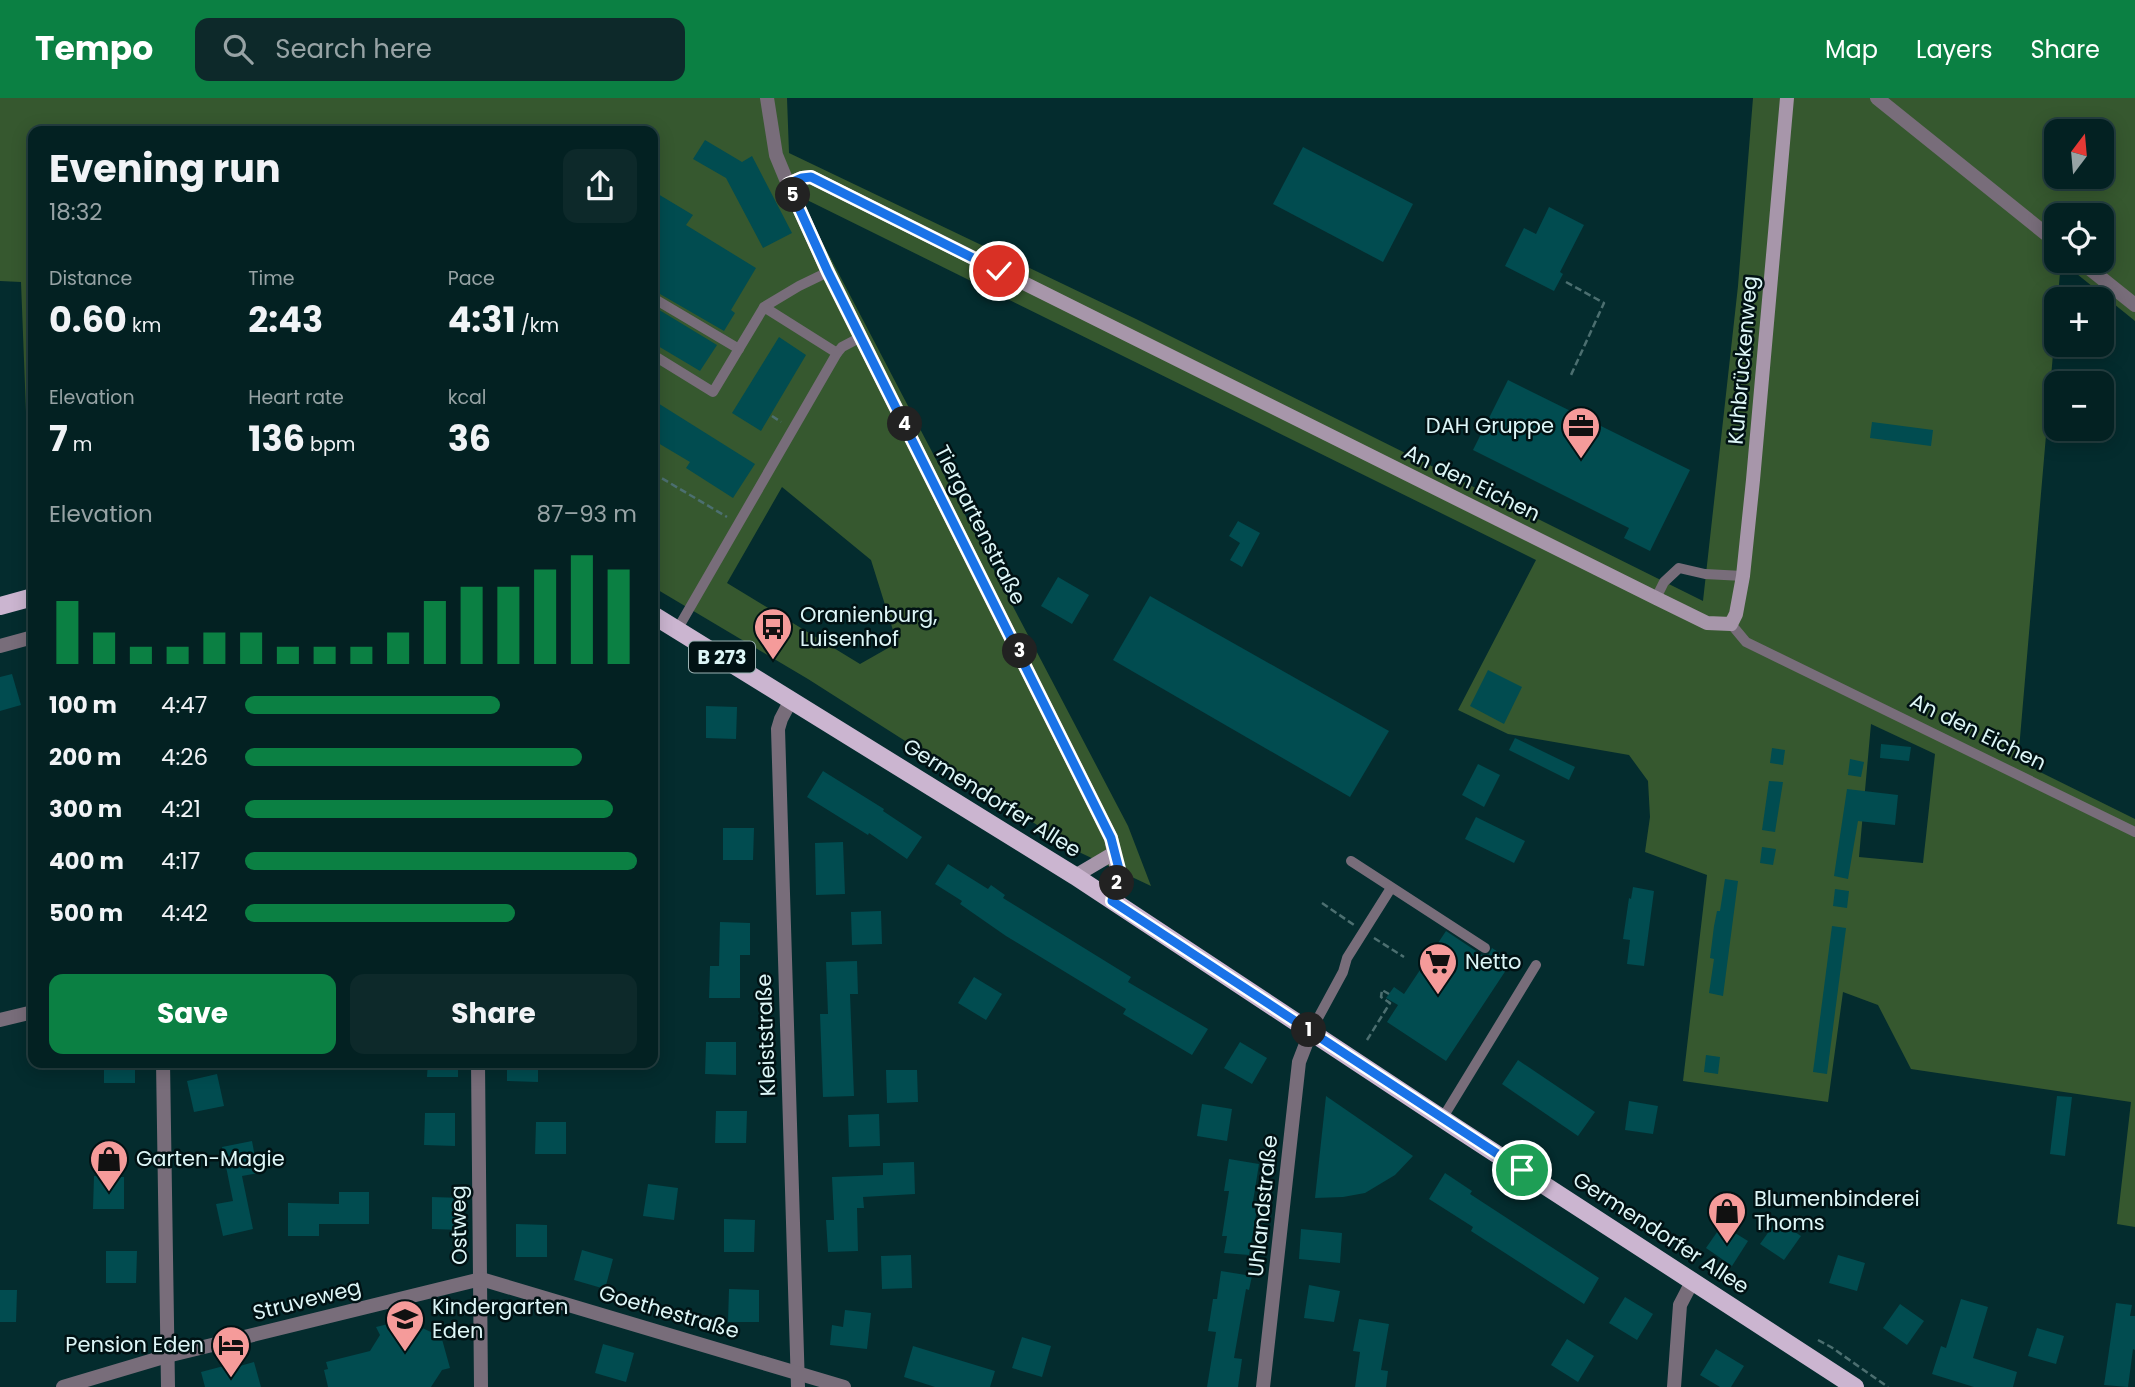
<!DOCTYPE html>
<meta charset="utf-8">
<style>
body{margin:0;font-family:Poppins,sans-serif;background:#0d292a;color:#f1f3f6;height:100vh;display:flex;flex-direction:column;font-size:26px;white-space:nowrap}
*{box-sizing:border-box;margin:0}
p{font-size:23px;color:#97a3a5}
.icon{flex:none;width:38px;height:38px;fill:none;stroke:currentColor;stroke-width:2;stroke-linecap:round;stroke-linejoin:round}
.map{position:relative;flex:1;overflow:hidden}
.drawer{position:absolute;left:28px;top:28px;width:630px;height:942px;display:flex;flex-direction:column;background:#032122;border-radius:14px;box-shadow:0 4px 18px #0003,0 0 0 2px #243e40}
.drawer>*{flex:none}
.needle{width:46px;rotate:16deg}
.controls{position:absolute;left:2044px;top:21px;display:grid;gap:14px}
.controls a{display:grid;place-items:center;width:70px;height:70px;border-radius:14px;background:#032122;box-shadow:0 4px 18px #0003,0 0 0 2px #243e40;font-size:35px}
.pin{position:absolute;display:grid;place-items:center;width:60px;height:60px;color:#fff;margin:-30px;border:4px solid #fff;border-radius:50%;box-shadow:0 2px 7px #0007}
.km{position:absolute;width:35px;height:35px;margin:-18px;border-radius:50%;background:#222;color:#fff;font-size:19px;line-height:35px;text-align:center}
.round{display:grid;place-items:center;flex:none;width:74px;height:74px;border-radius:14px;background:#0d292a}
.overview{display:flex;align-items:center;justify-content:space-between;height:119px;padding:0 21px}
h1{font-size:38px;font-weight:700;line-height:52px}
.figures{display:grid;grid-template-columns:repeat(3,1fr);gap:10px;height:119px;padding:7px 21px}
.figures div{display:grid;align-content:center}
.figures b{font-size:35px;font-weight:700}
.figures small{font-size:19px;font-weight:400}
.figures p{font-size:19px}
.chart{height:196px;padding:14px 21px}
.chart p{display:flex;justify-content:space-between}
.chart svg{width:100%;height:126px;margin-top:7px;stroke:#0b8043;stroke-width:6}
.cta{display:flex;gap:14px;margin-top:auto;padding:14px 21px}
.cta a{flex:1;height:80px;border-radius:14px;background:#0b8043;color:#fff;font-size:28px;font-weight:700;line-height:80px;text-align:center}
.cta a+a{background:#0d292a;color:#f1f3f6}
ul{padding:0 21px;list-style:none;font-size:23px}
li{display:grid;grid-template-columns:112px 84px 1fr;align-items:center;height:52px}
li i{height:18px;border-radius:9px;background:#0b8043}
header{display:flex;align-items:center;gap:42px;box-sizing:border-box;height:98px;padding:0 35px;background:#0b8043;color:#fff}
header strong{font-size:33px}
nav{display:flex;gap:38px;margin-inline-start:auto;font-size:24px}
.search{width:490px;height:63px;background:#0d292a;display:flex;align-items:center;gap:18px;box-sizing:border-box;padding:0 24px;border-radius:14px;color:#97a3a5;font-size:26px}
.map>svg:first-child{display:block}
.green{fill:#36582f;fill-rule:evenodd}
.building{fill:#014c50}
.lines{fill:none;stroke-linecap:round;stroke-linejoin:round}
.path{stroke:#4c6f70;stroke-width:2.5;stroke-dasharray:7 3.5;stroke-linecap:butt}
.lane{stroke:#786d7a;stroke-width:10}
.street{stroke:#786d7a;stroke-width:14}
.secondary{stroke:#a796aa;stroke-width:14}
.primary{stroke:#cbb5d0;stroke-width:18}
.route-casing{stroke:#fff;stroke-width:14}
.route{stroke:#1a73e8;stroke-width:9}
.labels{text-anchor:middle;stroke-width:5;stroke-linejoin:round;paint-order:stroke}
.shield{fill:#011214;stroke:#9bb2b3;stroke-width:2}
.shield-label{font-size:19px;font-weight:bold;fill:#ddf6f7}
.street-label{font-size:21px;fill:#ddf6f7;stroke:#011214}
.poi-label{font-size:21px;fill:#ddf6f7;stroke:#011214;text-anchor:start}
</style>
<header>
<strong>Tempo</strong>
<div class="search"><svg class="icon" aria-label="search" viewBox="0 0 24 24"><circle cx="10" cy="10" r="6"/><path d="M15 15l6 6"/></svg>Search here</div>
<nav><a>Map</a><a>Layers</a><a>Share</a></nav>
</header>
<div class="map">
<svg width="2135" height="1289" viewBox="0 0 2135 1289">
<rect width="100%" height="100%" fill="#042c2e"/>
<!-- green -->
<path class="green" d="M0,0H787L789,55L1136,221L1703,503L1738,188L1753,0H2135V223L2061,163H2102V117H2056V163H2061L2018,663L2135,721V1129L2117,1126L2131,1004L1911,971L1878,907L1843,894L1828,1004L1683,983L1707,777L1645,754L1650,719L1648,683L1629,657L1508,636L1458,612L1536,462L803,100L808,117L1128,728L1151,788L1081,755L808,581L653,489V33H33L32,470L21,184L0,183ZM2056,33H2102V79H2056ZM782,389L871,462L897,545L860,566L727,485ZM1871,626L1935,656L1923,765L1859,759Z"/>
<!-- building -->
<g class="building">
<polygon points="705,42 742,64 752,58 792,135 763,150 726,80 693,61"/>
<polygon points="1303,49 1413,106 1383,164 1273,106"/>
<polygon points="653,93 693,117 686,127 756,170 731,212 735,215 724,233 653,192 653,168 660,156 653,151"/>
<polygon points="1549,109 1584,127 1560,174 1563,176 1554,193 1505,168 1524,130 1536,136"/>
<polygon points="656,210 717,247 700,273 653,245 653,215"/>
<polygon points="779,239 806,257 761,333 732,315"/>
<polygon points="1508,282 1690,372 1650,453 1624,440 1629,430 1473,352"/>
<polygon points="653,302 755,366 733,400 686,370 690,364 653,342"/>
<polygon points="1872,324 1933,332 1931,348 1870,340"/>
<polygon points="1238,423 1260,435 1242,469 1230,462 1240,445 1229,438"/>
<polygon points="1058,479 1089,497 1072,526 1041,508"/>
<polygon points="1150,498 1389,633 1350,699 1113,562"/>
<polygon points="1488,572 1522,589 1504,626 1470,608"/>
<polygon points="12,576 21,607 0,613 0,579"/>
<polygon points="706,608 737,609 736,641 706,640"/>
<polygon points="1515,640 1575,669 1569,682 1509,652"/>
<polygon points="1881,646 1911,649 1909,663 1880,660"/>
<polygon points="1772,650 1785,652 1783,667 1770,665"/>
<polygon points="1850,661 1864,664 1861,679 1848,677"/>
<polygon points="1478,666 1500,677 1484,709 1462,697"/>
<polygon points="823,673 884,711 883,713 922,739 907,761 869,735 868,737 807,699"/>
<polygon points="1769,683 1783,684 1775,734 1762,732"/>
<polygon points="1847,691 1898,697 1895,727 1858,723 1848,781 1834,778"/>
<polygon points="1476,719 1525,743 1514,765 1465,741"/>
<polygon points="723,730 754,730 753,762 723,762"/>
<polygon points="843,744 845,796 816,797 815,745"/>
<polygon points="1762,749 1776,751 1773,767 1760,765"/>
<polygon points="948,766 988,791 991,787 1005,797 1003,800 1131,879 1128,884 1208,931 1192,957 1123,916 1126,911 1006,838 960,806 962,803 935,786"/>
<polygon points="1725,781 1738,783 1723,898 1709,895 1714,861 1710,860 1714,828 1717,813 1720,813"/>
<polygon points="1633,789 1654,793 1644,868 1627,866 1630,842 1623,841 1629,800 1631,801"/>
<polygon points="1835,791 1849,793 1847,810 1833,808"/>
<polygon points="881,813 882,846 852,847 851,814"/>
<polygon points="720,824 750,825 750,857 740,857 740,900 709,900 710,868 719,868"/>
<polygon points="1832,828 1846,830 1827,976 1813,974"/>
<polygon points="1446,833 1482,857 1489,856 1492,850 1512,863 1446,963 1387,924 1398,907 1386,900 1394,889 1404,896"/>
<polygon points="857,863 858,896 850,896 854,998 823,999 820,916 828,916 826,864"/>
<polygon points="974,879 1002,896 986,922 958,905"/>
<polygon points="706,944 736,944 736,977 705,976"/>
<polygon points="1240,944 1267,960 1252,986 1224,970"/>
<polygon points="1706,957 1720,959 1718,976 1704,974"/>
<polygon points="1518,962 1595,1014 1578,1038 1502,986"/>
<rect x="104" y="964" width="31" height="21"/>
<polygon points="428,964 458,964 458,979 427,979"/>
<polygon points="507,964 538,964 538,984 507,983"/>
<polygon points="886,972 917,972 918,1004 887,1005"/>
<polygon points="217,976 224,1008 194,1014 187,983"/>
<polygon points="1326,998 1413,1058 1395,1077 1365,1095 1343,1099 1315,1100"/>
<polygon points="2057,998 2072,999 2065,1058 2050,1056"/>
<polygon points="1629,1003 1658,1008 1653,1036 1625,1032"/>
<polygon points="1202,1006 1232,1011 1227,1043 1197,1038"/>
<polygon points="716,1013 747,1013 746,1045 715,1045"/>
<polygon points="425,1015 455,1015 455,1048 424,1047"/>
<polygon points="879,1016 880,1048 849,1049 848,1017"/>
<polygon points="536,1024 566,1024 566,1056 535,1056"/>
<polygon points="252,1043 258,1075 242,1078 253,1131 223,1138 216,1106 233,1103 222,1049"/>
<polygon points="1229,1061 1259,1066 1252,1110 1257,1111 1249,1157 1224,1155 1227,1138 1222,1138 1229,1093 1224,1093"/>
<polygon points="914,1064 915,1096 863,1099 864,1110 857,1110 858,1153 828,1154 826,1122 834,1122 832,1079 883,1077 883,1065"/>
<polygon points="1445,1075 1472,1093 1470,1096 1599,1180 1584,1206 1471,1133 1473,1129 1429,1101"/>
<polygon points="94,1078 124,1079 124,1111 93,1111"/>
<polygon points="648,1086 678,1090 674,1122 643,1118"/>
<polygon points="339,1094 369,1094 369,1126 319,1126 319,1138 288,1138 288,1105 339,1106"/>
<polygon points="432,1099 463,1100 462,1132 432,1131"/>
<polygon points="724,1121 755,1122 754,1154 724,1154"/>
<polygon points="1777,1122 1801,1138 1784,1162 1760,1146"/>
<polygon points="516,1126 547,1127 547,1159 516,1159"/>
<polygon points="1722,1127 1748,1143 1732,1168 1706,1150"/>
<polygon points="1301,1131 1342,1135 1340,1165 1299,1161"/>
<polygon points="582,1152 613,1161 605,1191 574,1182"/>
<polygon points="106,1153 137,1153 136,1185 106,1185"/>
<polygon points="911,1157 912,1190 882,1191 881,1158"/>
<polygon points="1838,1157 1865,1165 1857,1193 1829,1185"/>
<polygon points="1221,1173 1252,1178 1249,1192 1246,1191 1234,1260 1242,1261 1238,1289 1207,1289 1216,1234 1208,1233 1213,1201 1217,1201"/>
<polygon points="1309,1187 1340,1193 1334,1224 1304,1220"/>
<polygon points="729,1191 759,1192 759,1224 728,1224"/>
<polygon points="0,1192 17,1192 16,1224 0,1224"/>
<polygon points="1625,1199 1653,1216 1637,1242 1609,1225"/>
<polygon points="1961,1201 1988,1209 1973,1260 2017,1274 2013,1289 1974,1289 1932,1276 1941,1248 1946,1250"/>
<polygon points="2116,1205 2132,1207 2130,1218 2135,1218 2135,1252 2133,1251 2128,1289 2104,1287"/>
<polygon points="1900,1206 1924,1223 1907,1247 1883,1230"/>
<polygon points="845,1212 871,1215 867,1251 830,1247 832,1227 843,1229"/>
<polygon points="414,1219 416,1227 433,1235 440,1234 450,1270 442,1272 431,1289 328,1289 324,1272 328,1271 326,1264 370,1253 380,1237 376,1229 388,1226 399,1233 405,1221"/>
<polygon points="1359,1221 1389,1226 1381,1272 1388,1273 1386,1289 1355,1289 1360,1254 1353,1253"/>
<polygon points="2037,1230 2064,1238 2056,1266 2028,1258"/>
<polygon points="1022,1239 1051,1248 1042,1279 1012,1270"/>
<polygon points="1567,1241 1594,1258 1578,1284 1551,1267"/>
<polygon points="603,1246 634,1255 626,1284 595,1275"/>
<polygon points="913,1248 995,1273 990,1289 935,1289 904,1279"/>
<polygon points="1716,1251 1744,1268 1731,1289 1720,1289 1700,1277"/>
<polygon points="254,1264 261,1289 205,1289 201,1274 235,1265 236,1269"/>
</g>
<g class="lines">
<!-- path -->
<g class="path">
<polyline points="1566,184 1604,205 1571,277"/>
<polyline points="772,318 781,324"/>
<polyline points="653,375 727,419"/>
<polyline points="1322,805 1354,827"/>
<polyline points="1374,840 1404,859"/>
<polyline points="1367,942 1390,905 1381,899 1382,892 1389,896"/>
<polyline points="1818,1242 1831,1249 1888,1289"/>
</g>
<!-- lane -->
<g class="lane">
<polyline points="653,200 739,251"/>
<polyline points="764,209 799,188 828,174"/>
<polyline points="837,255 842,249 861,239"/>
<polyline points="653,257 713,294 764,209 837,255 677,532"/>
<polyline points="1656,500 1664,484 1679,470 1705,476 1743,478"/>
<polyline points="1731,526 1746,544 2135,734"/>
<polyline points="1351,763 1485,850"/>
<polyline points="1311,933 1343,874 1347,860 1391,790"/>
<polyline points="1442,1021 1536,867"/>
</g>
<!-- street -->
<g class="street">
<polyline points="767,0 776,57 788,86"/>
<polyline points="1877,0 2056,144"/>
<polyline points="2080,163 2135,207"/>
<polyline points="0,548 33,539"/>
<polyline points="791,602 781,621 778,631 798,1289"/>
<polyline points="0,922 33,914"/>
<polyline points="163,964 168,1289"/>
<polyline points="478,964 481,1289"/>
<polyline points="63,1289 167,1258 481,1181 844,1289"/>
<polyline points="1263,1289 1299,964 1311,933"/>
<polyline points="1674,1289 1680,1207 1693,1182"/>
</g>
<!-- secondary -->
<g class="secondary">
<polyline points="1075,778 1114,755"/>
<path d="M1112,803C1121,777 1116,765 1111,740L828,174L788,86L802,80L811,79L1656,500L1707,525L1731,526L1736,516L1743,478L1753,382L1787,0"/>
</g>
<!-- primary -->
<g class="primary">
<polyline points="0,508 33,499"/>
<polyline points="653,517 1075,778 1458,1031 1855,1289"/>
</g>
</g>
<g class="lines">
<defs>
<polyline id="route" points="999,173 811,79 802,80 788,86 828,174 1111,740 1119,771 1112,803 1522,1072"/>
</defs>
<!-- route casing -->
<use href="#route" class="route-casing"/>
<!-- route -->
<use href="#route" class="route"/>
</g>
<!-- icons -->
<defs>
<symbol id="office-pin" viewBox="-11 -11 22 30"><path d="M0 17L-7.5 6A9.5 9.5 0 1 1 7.5 6Z" fill="#f59b9a" stroke="#011214"/><path d="M-6-3h4V-5.5h4V-3h4V5H-6ZM-1-4.5V-3h2v-1.5ZM-6 0V1H6V0Z" fill="#111"/></symbol>
<symbol id="bus-pin" viewBox="-11 -11 22 30"><path d="M0 17L-7.5 6A9.5 9.5 0 1 1 7.5 6Z" fill="#f59b9a" stroke="#011214"/><path d="M-5-6H5V4H4V6H2V4H-2V6H-4V4H-5ZM-3.5-4V0h7V-4ZM-3.5 1.2v1.5H-2V1.2ZM2 1.2v1.5H3.5V1.2Z" fill="#111"/></symbol>
<symbol id="supermarket-pin" viewBox="-11 -11 22 30"><path d="M0 17L-7.5 6A9.5 9.5 0 1 1 7.5 6Z" fill="#f59b9a" stroke="#011214"/><path d="M-6-5.5h2.5l.6 2H6L4.5 2H-2.5L-4.4-4H-6ZM-1.5 3.2a1.3 1.3 0 1 0 .1 0ZM3 3.2a1.3 1.3 0 1 0 .1 0Z" fill="#111"/></symbol>
<symbol id="shop-pin" viewBox="-11 -11 22 30"><path d="M0 17L-7.5 6A9.5 9.5 0 1 1 7.5 6Z" fill="#f59b9a" stroke="#011214"/><path d="M-5-2.5h2.3a2.7 3.5 0 0 1 5.4 0H5L5.5 6h-11ZM-1.5-2.5h3a1.5 2.3 0 0 0-3 0Z" fill="#111"/></symbol>
<symbol id="school-pin" viewBox="-11 -11 22 30"><path d="M0 17L-7.5 6A9.5 9.5 0 1 1 7.5 6Z" fill="#f59b9a" stroke="#011214"/><path d="M0-5L7-2L0 1L-7-2ZM-4 1L0 2.5L4 1V4Q0 6-4 4Z" fill="#111"/></symbol>
<symbol id="hotel-pin" viewBox="-11 -11 22 30"><path d="M0 17L-7.5 6A9.5 9.5 0 1 1 7.5 6Z" fill="#f59b9a" stroke="#011214"/><path d="M-6-4.5h1.5V1H6V5H4.5V3h-9V5H-6ZM-4 0a1.8 1.8 0 1 1 3.6 0ZM.5 0V-2.5h3Q6-2.5 6 0Z" fill="#111"/></symbol>
</defs>
<g fill-rule="evenodd">
<use href="#office-pin" x="1559" y="306" width="44" height="60"/>
<use href="#bus-pin" x="751" y="507" width="44" height="60"/>
<use href="#supermarket-pin" x="1416" y="842" width="44" height="60"/>
<use href="#shop-pin" x="87" y="1039" width="44" height="60"/>
<use href="#shop-pin" x="1705" y="1091" width="44" height="60"/>
<use href="#school-pin" x="383" y="1199" width="44" height="60"/>
<use href="#hotel-pin" x="209" y="1225" width="44" height="60"/>
</g>
<g class="labels">
<!-- shield labels -->
<rect class="shield" x="689" y="543.5" width="66" height="31" rx="5"/>
<g class="shield-label">
<text x="722" y="566">B 273</text>
</g>
<!-- street labels -->
<g class="street-label">
<text transform="translate(1743 262) rotate(-85)" y="7">Kuhbrückenweg</text>
<text transform="translate(1472 385) rotate(26)" y="7">An den Eichen</text>
<text transform="translate(980 427) rotate(63)" y="7">Tiergartenstraße</text>
<text transform="translate(1978 634) rotate(26)" y="7">An den Eichen</text>
<text transform="translate(992 700) rotate(32)" y="7">Germendorfer Allee</text>
<text transform="translate(766 937) rotate(-92)" y="7">Kleiststraße</text>
<text transform="translate(1263 1108) rotate(-84)" y="7">Uhlandstraße</text>
<text transform="translate(459 1127) rotate(-91)" y="7">Ostweg</text>
<text transform="translate(1661 1135) rotate(33)" y="7">Germendorfer Allee</text>
<text transform="translate(307 1202) rotate(-14)" y="7">Struveweg</text>
<text transform="translate(669 1214) rotate(16)" y="7">Goethestraße</text>
</g>
<!-- poi labels -->
<g class="poi-label">
<text x="1554" y="335" text-anchor="end">DAH Gruppe</text>
<text x="800" y="524">Oranienburg,<tspan x="800" dy="24">Luisenhof</tspan></text>
<text x="1465" y="871">Netto</text>
<text x="136" y="1068">Garten-Magie</text>
<text x="1754" y="1108">Blumenbinderei<tspan x="1754" dy="24">Thoms</tspan></text>
<text x="432" y="1216">Kindergarten<tspan x="432" dy="24">Eden</tspan></text>
<text x="204" y="1254" text-anchor="end">Pension Eden</text>
</g>
</g>
</svg>
<div class="controls">
<a><svg class="needle" viewBox="-14 -14 28 28"><path d="M0-13l5 13h-10z" fill="#e53935"/><path d="M0 13l5-13h-10z" fill="#97a3a5"/></svg></a>
<a><svg class="icon" aria-label="locate" viewBox="0 0 24 24"><circle cx="12" cy="12" r="6"/><path d="M12 2v4M12 18v4M2 12h4M18 12h4"/></svg></a>
<a>+</a>
<a>−</a>
</div>
<div class="pin" style="left:1522px;top:1072px;background:#1e9e55"><svg class="icon" aria-label="arrive" viewBox="0 0 24 24"><path d="M6 21V4h12l-3 4 3 4H6"/></svg></div>
<div class="pin" style="left:999px;top:173px;background:#d93025"><svg class="icon" aria-label="check" viewBox="0 0 24 24"><path d="M5 12l5 5 9-10"/></svg></div>
<b class="km" style="left:1309px;top:932px">1</b>
<b class="km" style="left:1117px;top:785px">2</b>
<b class="km" style="left:1020px;top:553px">3</b>
<b class="km" style="left:905px;top:326px">4</b>
<b class="km" style="left:793px;top:97px">5</b>
<section class="drawer">
<div class="overview"><div><h1>Evening run</h1><p>18:32</p></div><a class="round"><svg class="icon" aria-label="share" viewBox="0 0 24 24"><path d="M12 15V3M7 8l5-5 5 5M5 13v7h14v-7"/></svg></a></div>
<div class="figures">
<div><p>Distance</p><b>0.60<small> km</small></b></div>
<div><p>Time</p><b>2:43</b></div>
<div><p>Pace</p><b>4:31<small> /km</small></b></div>
</div>
<div class="figures">
<div><p>Elevation</p><b>7<small> m</small></b></div>
<div><p>Heart rate</p><b>136<small> bpm</small></b></div>
<div><p>kcal</p><b>36</b></div>
</div>
<div class="chart"><p><span>Elevation</span>87–93 m</p>
<svg viewBox="0 0 160 44" preserveAspectRatio="none"><path d="M5 44V22M15 44V33M25 44V38M35 44V38M45 44V33M55 44V33M65 44V38M75 44V38M85 44V38M95 44V33M105 44V22M115 44V17M125 44V17M135 44V11M145 44V6M155 44V11"/></svg>
</div>
<ul>
<li><b>100 m</b>4:47<i style="width:65%"></i></li>
<li><b>200 m</b>4:26<i style="width:86%"></i></li>
<li><b>300 m</b>4:21<i style="width:94%"></i></li>
<li><b>400 m</b>4:17<i style="width:100%"></i></li>
<li><b>500 m</b>4:42<i style="width:69%"></i></li>
</ul>
<div class="cta"><a>Save</a><a>Share</a></div>
</section>
</div>
